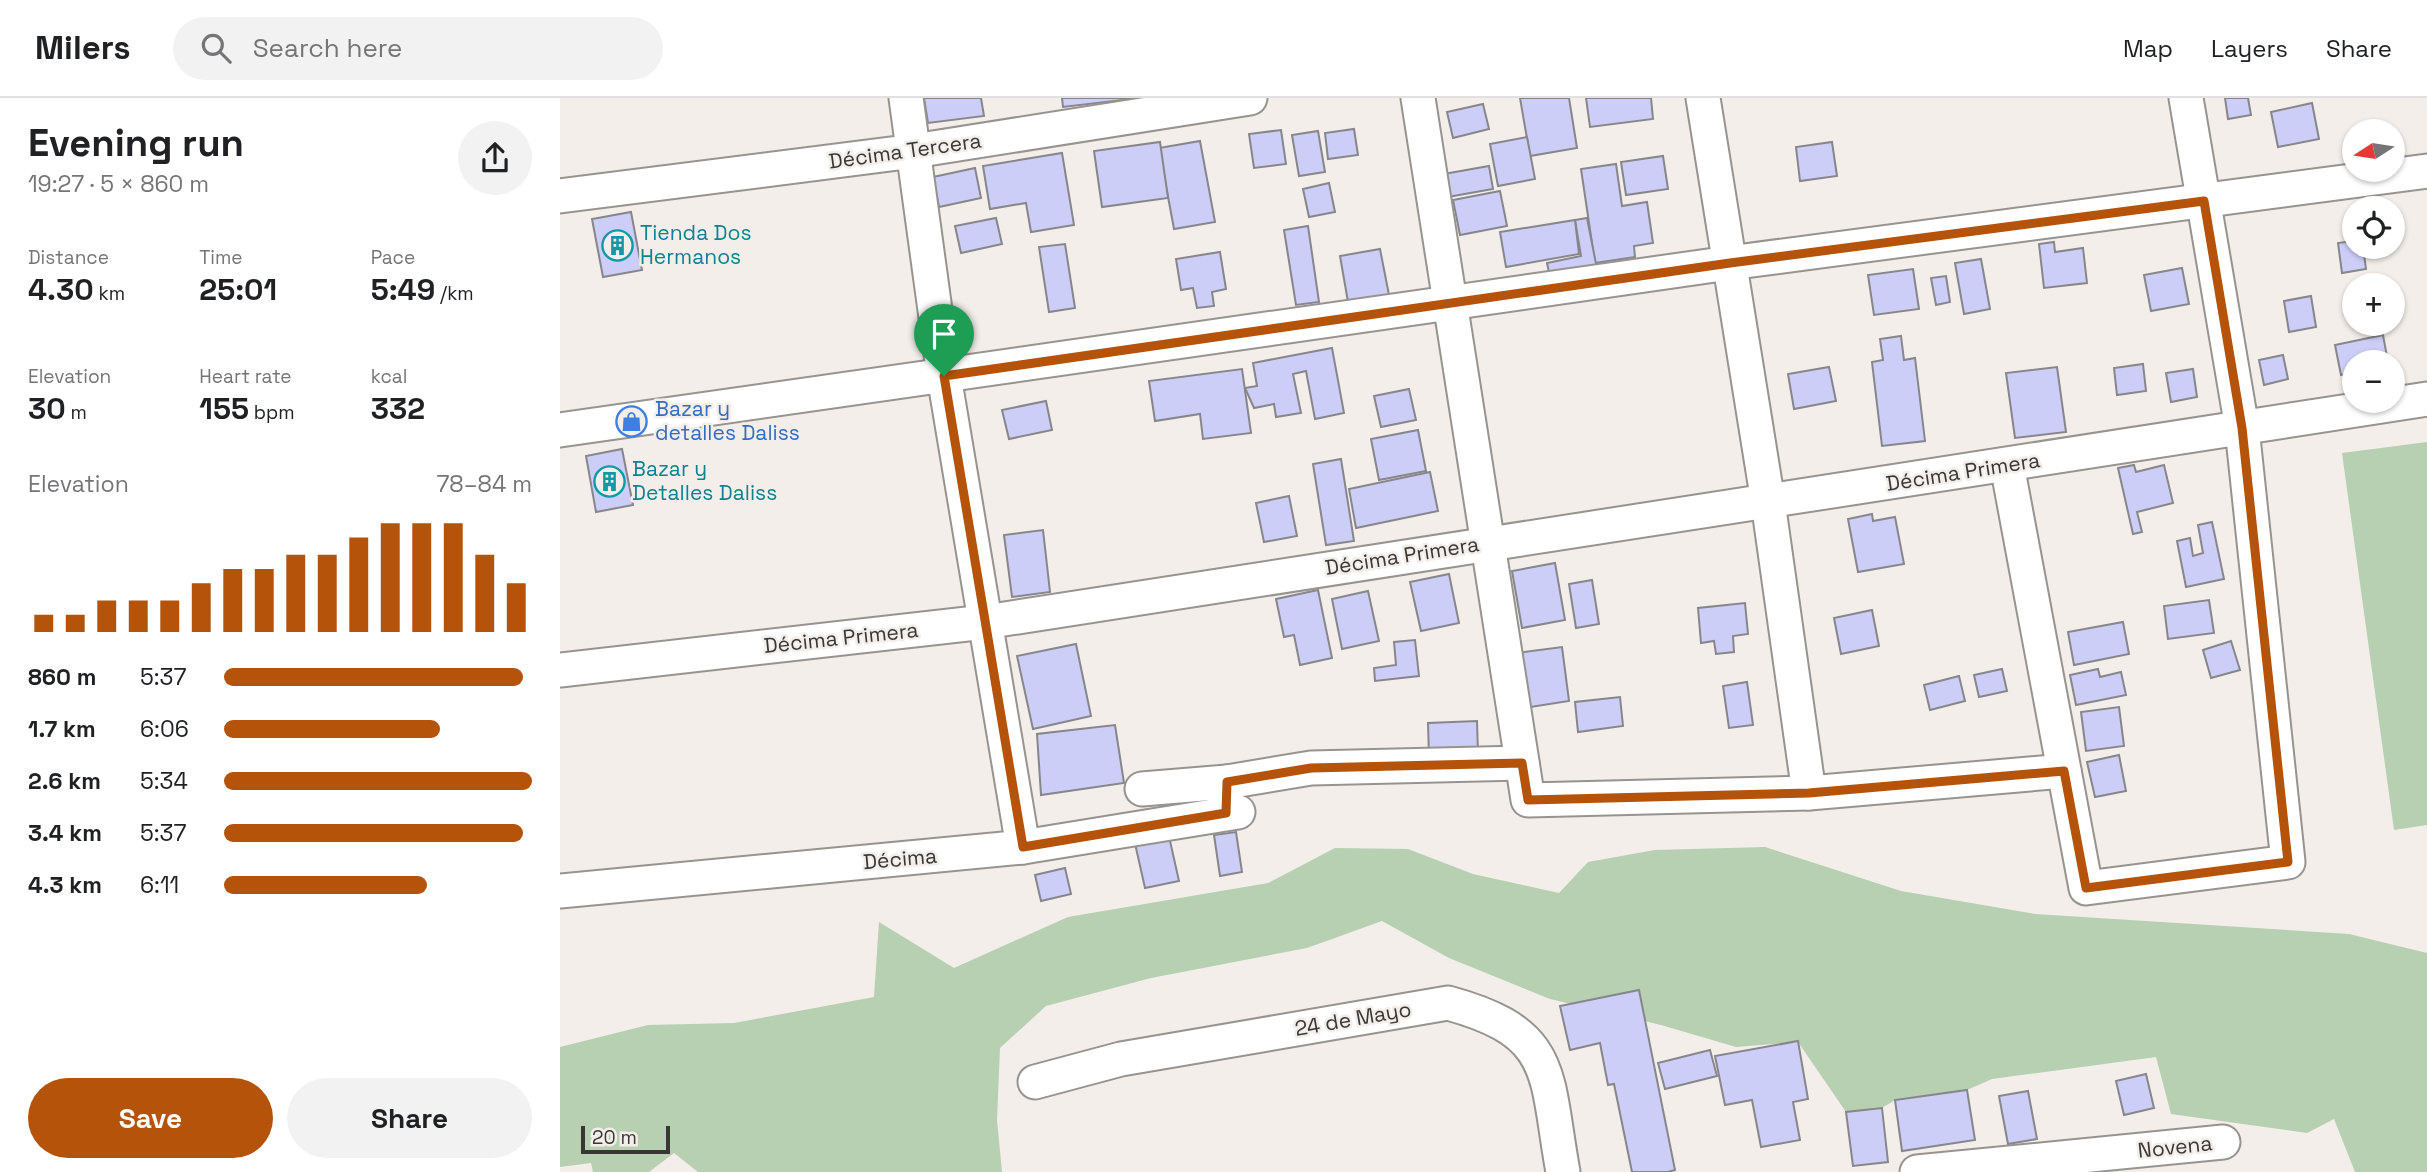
<!DOCTYPE html>
<meta charset="utf-8">
<style>
body{margin:0;font-family:"Space Grotesk",sans-serif;background:#f2f2f2;color:#202124;height:100vh;display:flex;flex-direction:column;font-size:26px;white-space:nowrap}
*{box-sizing:border-box;margin:0}
p{font-size:23px;color:#757577}
.icon{flex:none;width:38px;height:38px;fill:none;stroke:currentColor;stroke-width:2;stroke-linecap:round;stroke-linejoin:round}
.map{position:relative;flex:1;overflow:hidden}
.drawer{display:flex;flex-direction:column;background:#fff;width:560px}
.drawer>*{flex:none}
.needle{width:46px;rotate:258deg}
.controls{position:absolute;left:1782px;top:21px;display:grid;gap:14px}
.controls a{display:grid;place-items:center;width:63px;height:63px;border-radius:50%;background:#fff;box-shadow:0 2px 5px #0004;font-size:35px}
.scale{position:absolute;left:21px;bottom:18px;width:89px;box-sizing:border-box;padding-left:7px;border:4px solid #383735;border-top:0;font-size:19px;line-height:24px;white-space:nowrap;color:#383735;-webkit-text-stroke:5px #f3eeea;paint-order:stroke}
.pin{position:absolute;display:grid;place-items:center;width:60px;height:60px;color:#fff;margin:-72px -30px;border-radius:50% 50% 50% 0;rotate:-45deg;box-shadow:0 0 7px #0007}
.pin .icon{rotate:45deg}
.round{display:grid;place-items:center;flex:none;width:74px;height:74px;border-radius:37px;background:#f2f2f2}
.summary{display:flex;align-items:center;justify-content:space-between;height:119px;padding:0 28px}
h1{font-size:38px;font-weight:700;line-height:52px}
.metrics{display:grid;grid-template-columns:repeat(3,1fr);gap:10px;height:119px;padding:7px 28px}
.metrics div{display:grid;align-content:center}
.metrics b{font-size:30px;font-weight:700}
.metrics small{font-size:19px;font-weight:400}
.metrics p{font-size:19px}
.chart{height:196px;padding:14px 28px}
.chart p{display:flex;justify-content:space-between}
.chart svg{width:100%;height:126px;margin-top:7px;stroke:#b45309;stroke-width:6}
.button{display:flex;gap:14px;margin-top:auto;padding:14px 28px}
.button a{flex:1;height:80px;border-radius:42px;background:#b45309;color:#fff;font-size:28px;font-weight:700;line-height:80px;text-align:center}
.button a+a{background:#f2f2f2;color:#202124}
ul{padding:0 28px;list-style:none;font-size:23px}
li{display:grid;grid-template-columns:112px 84px 1fr;align-items:center;height:52px}
li i{height:18px;border-radius:9px;background:#b45309}
header{display:flex;align-items:center;gap:42px;box-sizing:border-box;height:98px;padding:0 35px;background:#fff;border-bottom:2px solid #e0e0e0}
header strong{font-size:33px}
nav{display:flex;gap:38px;margin-inline-start:auto;font-size:24px}
.search{width:490px;height:63px;background:#f2f2f2;display:flex;align-items:center;gap:18px;box-sizing:border-box;padding:0 24px;border-radius:38px;color:#757577;font-size:26px}
main{display:flex;flex:1;min-height:0}
.map>svg:first-child{display:block}
.green{fill:#b6d0b1}
.building{fill:#cccef8;stroke:#86868b;stroke-width:2}
.lines{fill:none;stroke-linecap:round;stroke-linejoin:round}
.minor-casing{stroke:#97938f;stroke-width:37}
.minor{stroke:#fff;stroke-width:33}
.route-casing{stroke:#fff;stroke-width:14}
.route{stroke:#b45309;stroke-width:9}
.labels{text-anchor:middle;stroke-width:5;stroke-linejoin:round;paint-order:stroke}
.street-label{font-size:21px;fill:#383735;stroke:#f3eeea}
.culture-label{font-size:21px;fill:#0d838f;stroke:#f3eeea;text-anchor:start}
.shop-label{font-size:21px;fill:#366cbe;stroke:#f3eeea;text-anchor:start}
</style>
<header>
<strong>Milers</strong>
<div class="search"><svg class="icon" aria-label="search" viewBox="0 0 24 24"><circle cx="10" cy="10" r="6"/><path d="M15 15l6 6"/></svg>Search here</div>
<nav><a>Map</a><a>Layers</a><a>Share</a></nav>
</header>
<main>
<section class="drawer">
<div class="summary"><div><h1>Evening run</h1><p>19:27 · 5 × 860 m</p></div><a class="round"><svg class="icon" aria-label="share" viewBox="0 0 24 24"><path d="M12 15V3M7 8l5-5 5 5M5 13v7h14v-7"/></svg></a></div>
<div class="metrics">
<div><p>Distance</p><b>4.30<small> km</small></b></div>
<div><p>Time</p><b>25:01</b></div>
<div><p>Pace</p><b>5:49<small> /km</small></b></div>
</div>
<div class="metrics">
<div><p>Elevation</p><b>30<small> m</small></b></div>
<div><p>Heart rate</p><b>155<small> bpm</small></b></div>
<div><p>kcal</p><b>332</b></div>
</div>
<div class="chart"><p><span>Elevation</span>78–84 m</p>
<svg viewBox="0 0 160 44" preserveAspectRatio="none"><path d="M5 44V38M15 44V38M25 44V33M35 44V33M45 44V33M55 44V27M65 44V22M75 44V22M85 44V17M95 44V17M105 44V11M115 44V6M125 44V6M135 44V6M145 44V17M155 44V27"/></svg>
</div>
<ul>
<li><b>860 m</b>5:37<i style="width:97%"></i></li>
<li><b>1.7 km</b>6:06<i style="width:70%"></i></li>
<li><b>2.6 km</b>5:34<i style="width:100%"></i></li>
<li><b>3.4 km</b>5:37<i style="width:97%"></i></li>
<li><b>4.3 km</b>6:11<i style="width:66%"></i></li>
</ul>
<div class="button"><a>Save</a><a>Share</a></div>
</section>
<div class="map">
<svg width="1867" height="1074" viewBox="0 0 1867 1074">
<rect width="100%" height="100%" fill="#f3eeea"/>
<!-- green -->
<g class="green">
<polygon points="1867,344 1867,727 1834,732 1782,355"/>
<polygon points="1205,749 1341,793 1475,816 1789,836 1867,855 1867,1074 1795,1074 1774,1021 1747,1035 1611,1016 1596,959 1432,981 1407,992 1335,1002 1322,1010 1286,1014 1238,944 1176,949 1101,927 990,901 889,860 822,823 747,850 591,880 486,908 440,950 437,1022 442,1074 138,1074 114,1055 89,1074 33,1074 31,1065 0,1069 0,949 88,927 174,925 314,899 319,824 394,870 508,819 708,785 775,750 848,751 913,776 999,795 1028,764 1095,752"/>
</g>
<!-- building -->
<g class="building">
<polygon points="364,0 421,0 424,18 368,25"/>
<polygon points="502,0 580,0 503,9"/>
<polygon points="960,0 1009,0 1017,50 970,58"/>
<polygon points="1026,0 1091,0 1093,21 1030,29"/>
<polygon points="1665,0 1688,0 1691,17 1668,21"/>
<polygon points="1752,5 1759,41 1718,49 1711,14"/>
<polygon points="923,6 929,31 893,40 887,14"/>
<polygon points="794,31 798,57 768,61 765,35"/>
<polygon points="721,32 726,66 694,70 689,36"/>
<polygon points="758,33 765,74 739,78 732,37"/>
<polygon points="967,39 975,81 938,88 930,46"/>
<polygon points="640,43 655,124 614,131 599,50"/>
<polygon points="600,44 608,100 542,109 534,53"/>
<polygon points="1272,44 1277,78 1240,83 1236,49"/>
<polygon points="502,55 514,127 471,134 466,105 430,111 423,68"/>
<polygon points="1103,58 1108,91 1066,97 1061,64"/>
<polygon points="1056,66 1062,108 1087,104 1093,145 1074,148 1075,159 1035,165 1021,71"/>
<polygon points="929,68 933,91 882,100 878,77"/>
<polygon points="415,70 421,100 379,109 373,79"/>
<polygon points="769,85 775,114 749,119 743,91"/>
<polygon points="940,93 947,128 900,137 893,102"/>
<polygon points="71,114 82,172 43,179 32,121"/>
<polygon points="436,120 442,146 401,155 395,128"/>
<polygon points="1027,120 1037,171 990,179 987,165 1021,158 1015,122"/>
<polygon points="1015,122 1019,156 946,169 940,134"/>
<polygon points="748,128 759,204 736,207 724,132"/>
<polygon points="1794,143 1794,149 1803,149 1806,171 1782,175 1778,145"/>
<polygon points="1494,144 1495,154 1523,150 1527,185 1484,190 1479,146"/>
<polygon points="505,146 515,210 489,214 479,149"/>
<polygon points="820,151 829,197 788,204 780,158"/>
<polygon points="660,154 666,191 652,194 654,208 637,210 633,190 621,192 616,161"/>
<polygon points="1421,161 1430,211 1404,216 1395,165"/>
<polygon points="1622,170 1629,206 1591,213 1584,177"/>
<polygon points="1353,171 1359,211 1314,217 1308,177"/>
<polygon points="1386,178 1390,204 1376,207 1371,180"/>
<polygon points="1751,198 1756,229 1729,234 1724,203"/>
<polygon points="1823,237 1828,264 1794,264 1794,274 1781,277 1775,247"/>
<polygon points="1341,238 1344,262 1355,260 1365,343 1322,348 1312,264 1323,262 1320,241"/>
<polygon points="772,250 784,315 755,321 746,273 733,276 741,315 716,319 714,306 694,310 685,290 697,288 693,265"/>
<polygon points="1723,257 1728,281 1704,287 1699,262"/>
<polygon points="1583,266 1586,293 1557,297 1554,270"/>
<polygon points="1269,269 1276,303 1234,311 1228,276"/>
<polygon points="1497,269 1506,334 1455,340 1446,275"/>
<polygon points="682,271 691,335 643,341 640,316 595,323 589,283"/>
<polygon points="1633,271 1637,299 1611,304 1606,275"/>
<polygon points="849,291 856,322 821,329 814,298"/>
<polygon points="486,303 492,332 449,341 442,312"/>
<polygon points="858,332 866,373 819,382 811,341"/>
<polygon points="62,351 73,407 36,414 26,358"/>
<polygon points="781,361 794,443 766,447 753,366"/>
<polygon points="1574,367 1576,374 1604,367 1613,405 1577,414 1582,434 1573,436 1558,370"/>
<polygon points="870,374 878,413 796,430 789,391"/>
<polygon points="729,398 737,438 704,444 696,405"/>
<polygon points="1312,416 1313,423 1335,419 1344,466 1298,474 1288,421"/>
<polygon points="1652,424 1664,481 1626,489 1617,443 1630,440 1633,458 1643,455 1638,427"/>
<polygon points="483,432 490,494 452,499 444,437"/>
<polygon points="995,465 1005,522 962,530 952,473"/>
<polygon points="889,476 899,525 861,533 850,484"/>
<polygon points="1032,482 1039,526 1016,530 1009,486"/>
<polygon points="758,492 772,560 740,567 734,537 724,539 716,501"/>
<polygon points="808,493 819,543 782,551 772,501"/>
<polygon points="1649,502 1654,535 1608,541 1604,508"/>
<polygon points="1185,505 1188,536 1173,538 1174,554 1156,556 1154,543 1141,545 1138,510"/>
<polygon points="1312,512 1319,548 1281,556 1274,520"/>
<polygon points="1563,524 1569,556 1514,567 1508,534"/>
<polygon points="855,542 859,578 815,583 814,570 836,567 834,544"/>
<polygon points="1671,543 1680,572 1651,580 1643,552"/>
<polygon points="516,546 531,618 473,631 457,558"/>
<polygon points="1002,549 1009,603 964,610 956,555"/>
<polygon points="1442,571 1447,593 1419,599 1414,577"/>
<polygon points="1538,571 1540,579 1561,574 1566,597 1516,607 1510,577"/>
<polygon points="1399,578 1405,603 1370,612 1364,587"/>
<polygon points="1187,584 1193,627 1169,630 1163,588"/>
<polygon points="1060,599 1063,628 1018,634 1015,604"/>
<polygon points="1559,609 1564,648 1526,653 1521,614"/>
<polygon points="917,623 918,656 869,659 868,625"/>
<polygon points="555,627 564,685 481,697 477,636"/>
<polygon points="1559,657 1566,693 1535,699 1527,664"/>
<polygon points="608,734 619,783 585,790 574,741"/>
<polygon points="676,734 682,774 660,778 654,737"/>
<polygon points="505,770 511,796 481,803 475,777"/>
<polygon points="1079,892 1115,1072 1108,1074 1072,1074 1054,986 1048,987 1040,945 1010,952 1000,908"/>
<polygon points="1238,943 1248,1001 1233,1004 1240,1042 1201,1049 1192,1002 1165,1007 1155,958"/>
<polygon points="1150,952 1157,978 1105,991 1098,965"/>
<polygon points="1586,976 1594,1010 1564,1017 1556,983"/>
<polygon points="1407,992 1415,1042 1342,1053 1335,1002"/>
<polygon points="1468,993 1477,1041 1448,1046 1439,998"/>
<polygon points="1322,1010 1328,1064 1293,1068 1286,1014"/>
</g>
<g class="lines">
<defs>
<g id="minor">
<polyline points="346,0 384,278 463,749"/>
<polyline points="858,0 968,702 1249,695 1504,673"/>
<polyline points="1143,0 1208,404 1249,695"/>
<polyline points="0,98 354,53 690,0"/>
<polyline points="0,332 1169,165 1867,73"/>
<polyline points="1447,367 1526,790 1728,764 1682,330 1626,0"/>
<polyline points="0,572 425,524 1867,301"/>
<polyline points="582,691 667,684"/>
<polyline points="666,715 667,684 751,670 962,665"/>
<polyline points="0,793 463,749 678,714"/>
<path d="M475,984L561,961L888,905C998,935 985,976 1003,1074"/>
<polyline points="1357,1074 1663,1044"/>
</g>
</defs>
<!-- minor casing -->
<use href="#minor" class="minor-casing"/>
<!-- minor -->
<use href="#minor" class="minor"/>
</g>
<g class="lines">
<defs>
<polygon id="route" points="1644,103 1682,330 1728,764 1526,790 1504,673 1249,695 968,702 962,665 751,670 667,684 666,715 463,749 384,278 1170,165"/>
</defs>
<!-- route casing -->
<use href="#route" class="route-casing"/>
<!-- route -->
<use href="#route" class="route"/>
</g>
<!-- icons -->
<defs>
<symbol id="building-ring" viewBox="-11 -11 22 22"><circle r="9.5" fill="#f3eeea" stroke="#0f9aa8" stroke-width="1.5"/><path d="M-4-6H4V6H1V3H-1V6H-4ZM-2.5-4.3h1.7v1.8h-1.7ZM.8-4.3h1.7v1.8H.8ZM-2.5-1h1.7V.8h-1.7ZM.8-1h1.7V.8H.8Z" fill="#0f9aa8"/></symbol>
<symbol id="shop-ring" viewBox="-11 -11 22 22"><circle r="9.5" fill="#f3eeea" stroke="#3f7fe0" stroke-width="1.5"/><path d="M-5-2.5h2.3a2.7 3.5 0 0 1 5.4 0H5L5.5 6h-11ZM-1.5-2.5h3a1.5 2.3 0 0 0-3 0Z" fill="#3f7fe0"/></symbol>
</defs>
<g fill-rule="evenodd">
<use href="#building-ring" x="40" y="130" width="35" height="35"/>
<use href="#shop-ring" x="54" y="306" width="35" height="35"/>
<use href="#building-ring" x="32" y="366" width="35" height="35"/>
</g>
<g class="labels">
<!-- street labels -->
<g class="street-label">
<text transform="translate(345 53) rotate(-8)" y="7">Décima Tercera</text>
<text transform="translate(1403 374) rotate(-9)" y="7">Décima Primera</text>
<text transform="translate(842 458) rotate(-9)" y="7">Décima Primera</text>
<text transform="translate(281 540) rotate(-6)" y="7">Décima Primera</text>
<text transform="translate(340 761) rotate(-5)" y="7">Décima</text>
<text transform="translate(793 921) rotate(-10)" y="7">24 de Mayo</text>
<text transform="translate(1615 1049) rotate(-6)" y="7">Novena</text>
</g>
<!-- culture labels -->
<g class="culture-label">
<text x="80" y="142">Tienda Dos<tspan x="80" dy="24">Hermanos</tspan></text>
<text x="72" y="378">Bazar y<tspan x="72" dy="24">Detalles Daliss</tspan></text>
</g>
<!-- shop labels -->
<g class="shop-label">
<text x="95" y="318">Bazar y<tspan x="95" dy="24">detalles Daliss</tspan></text>
</g>
</g>
</svg>
<div class="controls">
<a><svg class="needle" viewBox="-14 -14 28 28"><path d="M0-13l5 13h-10z" fill="#e53935"/><path d="M0 13l5-13h-10z" fill="#757577"/></svg></a>
<a><svg class="icon" aria-label="locate" viewBox="0 0 24 24"><circle cx="12" cy="12" r="6"/><path d="M12 2v4M12 18v4M2 12h4M18 12h4"/></svg></a>
<a>+</a>
<a>−</a>
</div>
<div class="scale">20 m</div>
<div class="pin" style="left:384px;top:278px;background:#1e9e55"><svg class="icon" aria-label="arrive" viewBox="0 0 24 24"><path d="M6 21V4h12l-3 4 3 4H6"/></svg></div>
</div>
</main>
